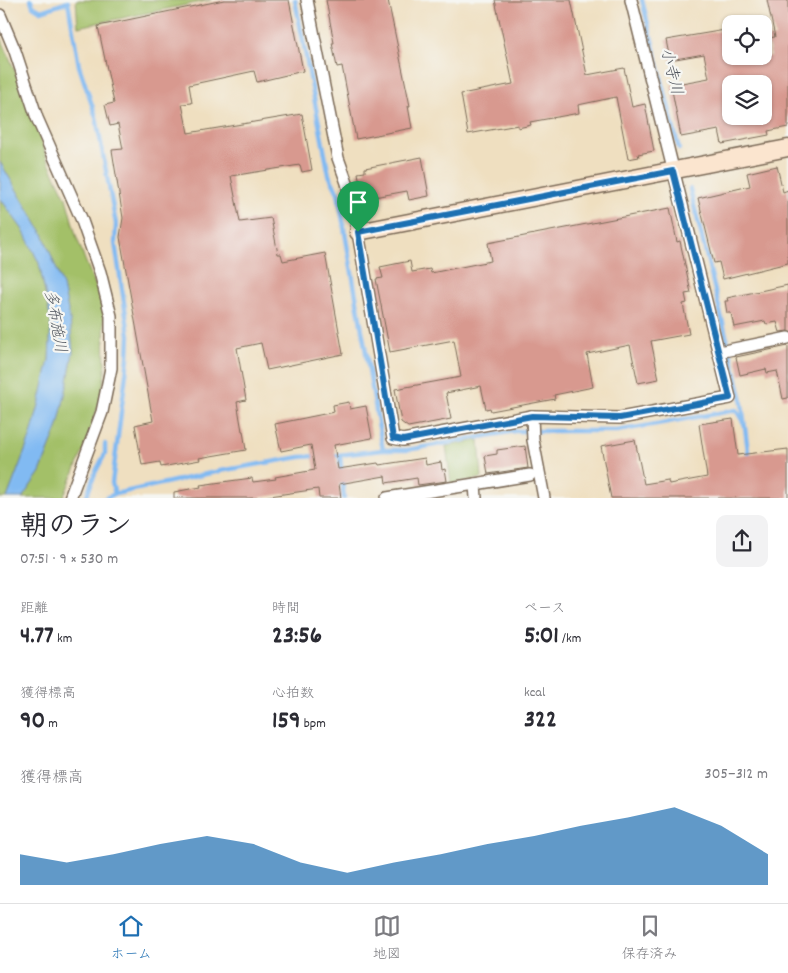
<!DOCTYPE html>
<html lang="ja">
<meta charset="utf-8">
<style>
body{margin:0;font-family:Dekko,"Klee One",sans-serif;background:#f2f2f3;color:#2b2b33;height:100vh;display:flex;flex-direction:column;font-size:19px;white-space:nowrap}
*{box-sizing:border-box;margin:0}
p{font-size:16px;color:#7c7c81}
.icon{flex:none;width:28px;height:28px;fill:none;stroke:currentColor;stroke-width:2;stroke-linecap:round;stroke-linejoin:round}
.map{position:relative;height:498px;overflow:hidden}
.side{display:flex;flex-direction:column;background:#fff;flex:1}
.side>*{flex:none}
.buttons{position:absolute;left:722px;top:15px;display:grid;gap:10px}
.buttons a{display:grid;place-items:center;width:50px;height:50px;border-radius:10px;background:#fff;box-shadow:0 1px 4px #0004;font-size:25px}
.pin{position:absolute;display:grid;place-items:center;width:42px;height:42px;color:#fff;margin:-51px -21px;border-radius:50% 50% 50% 0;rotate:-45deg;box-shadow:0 0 5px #0007}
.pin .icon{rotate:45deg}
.round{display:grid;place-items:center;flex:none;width:52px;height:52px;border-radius:10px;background:#f2f2f3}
.head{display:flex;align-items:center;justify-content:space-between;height:85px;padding:0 20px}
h1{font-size:28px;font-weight:700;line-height:38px}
.metrics{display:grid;grid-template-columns:repeat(3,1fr);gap:8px;height:85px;padding:5px 20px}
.metrics div{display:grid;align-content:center}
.metrics b{font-size:25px;font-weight:700}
.metrics small{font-size:14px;font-weight:400}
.metrics p{font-size:14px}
.chart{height:140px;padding:10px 20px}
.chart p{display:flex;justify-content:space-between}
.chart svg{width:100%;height:90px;margin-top:5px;fill:#1f6fb2;opacity:.7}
.tabs{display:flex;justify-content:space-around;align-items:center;height:70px;border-top:1px solid #e1e1e2;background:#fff;font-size:14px;color:#7c7c81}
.tabs a{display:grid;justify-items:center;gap:2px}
.tabs .selected{color:#1f6fb2}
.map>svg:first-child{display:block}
.green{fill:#a3c067;stroke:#6f7542}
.water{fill:#81baf2;stroke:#5e7288}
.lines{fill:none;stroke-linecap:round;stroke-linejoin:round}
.stream{stroke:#81baf2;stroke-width:4.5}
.building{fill:#d8998f;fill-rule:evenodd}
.street-casing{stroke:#7a6957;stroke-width:14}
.secondary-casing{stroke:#7a6957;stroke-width:19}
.street{stroke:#fff;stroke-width:11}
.secondary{stroke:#fbe5cf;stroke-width:16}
.route-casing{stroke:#fff;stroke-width:10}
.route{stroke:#1f6fb2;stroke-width:6}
.labels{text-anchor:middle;stroke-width:4.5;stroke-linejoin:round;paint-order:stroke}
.water-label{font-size:16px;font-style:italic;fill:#50555e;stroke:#f6f6f2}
</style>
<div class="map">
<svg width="788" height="498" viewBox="0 0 788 498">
<rect width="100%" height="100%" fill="#f6f6f2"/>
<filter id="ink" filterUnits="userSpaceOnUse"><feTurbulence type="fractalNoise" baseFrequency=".02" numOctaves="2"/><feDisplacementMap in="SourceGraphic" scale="10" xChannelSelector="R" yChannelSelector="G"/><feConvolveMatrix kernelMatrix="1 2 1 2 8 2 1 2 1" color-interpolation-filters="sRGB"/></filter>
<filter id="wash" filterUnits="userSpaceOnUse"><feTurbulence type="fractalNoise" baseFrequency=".0096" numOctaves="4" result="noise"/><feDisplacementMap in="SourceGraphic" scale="20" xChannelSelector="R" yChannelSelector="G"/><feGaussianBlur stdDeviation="1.12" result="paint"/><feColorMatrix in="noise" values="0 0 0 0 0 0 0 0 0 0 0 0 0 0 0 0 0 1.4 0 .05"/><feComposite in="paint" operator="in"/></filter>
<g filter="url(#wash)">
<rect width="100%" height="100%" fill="#efdfc0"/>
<!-- green -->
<g class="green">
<polygon points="76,0 211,0 78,27"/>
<polygon points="0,35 34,117 47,159 66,198 76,235 85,260 100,296 104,315 105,372 101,397 85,447 63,498 22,498 40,472 58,426 68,381 73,352 70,320 63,286 43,234 0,162"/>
<polygon points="0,198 23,230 39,263 51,322 49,360 39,405 31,435 7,498 0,498"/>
<polygon points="479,440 482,478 451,484 446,446"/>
</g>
<!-- water -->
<polygon class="water" points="0,162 43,234 63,286 70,320 73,352 68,381 58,426 40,472 22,498 7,498 31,435 39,405 49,360 51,322 39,263 23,230 0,198"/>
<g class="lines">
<!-- stream -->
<g class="stream">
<polyline points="31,0 33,6 41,11 68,2 79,66 96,117 116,224 115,243 129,335 128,358 112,483 115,494 220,471 300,457 318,456"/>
<polyline points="295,0 329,175 338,193 383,450"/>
<polyline points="642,0 679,149"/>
<polyline points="690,189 741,396 749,459"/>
<polyline points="340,455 344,498"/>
<polyline points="330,456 383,450 407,450 515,431 617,431 736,410 744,423"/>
<polyline points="86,498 95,473 105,454 105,444"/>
<polyline points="105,498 115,494"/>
</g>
</g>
<g id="blocks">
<!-- building -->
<g class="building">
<polygon points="224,0 289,0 303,71 257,82 254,71 189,85 192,103 182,104 188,133 302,114 312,170 302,172 300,165 231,176 240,222 271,218 278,254 281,254 283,261 325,253 343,354 267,370 261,343 237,348 246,400 237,402 242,431 243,431 246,450 199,458 200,460 161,467 160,462 142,465 135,425 153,421 120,237 123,218 112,150 123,149 118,124 110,126 105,105 114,103 98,26"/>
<polygon points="326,0 388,0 410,106 408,106 412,128 356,139 342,66 337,67 332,43 334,43"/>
<polygon points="495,0 571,0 587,75 624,68 632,107 645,104 654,151 638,154 639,157 628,159 616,97 578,105 579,113 530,122 531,125 518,128 518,125 468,134 461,94 513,84"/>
<path d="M767,0H788V127L768,131L769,135L722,144L719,130L681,137L671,85L709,78L704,54L670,60L666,40L731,29V56H771L767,38L775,37ZM731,84H764V116H731Z"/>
<polygon points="422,157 429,196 409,200 407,191 363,199 358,173 365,172 365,168"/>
<polygon points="777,166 783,192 788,190 788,263 723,279 719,262 714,263 698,198 750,186 747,173"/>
<polygon points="670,208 677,242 680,241 691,293 685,294 687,303 683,304 689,334 651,341 659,379 638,383 630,345 587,354 593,387 554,395 555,399 491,411 490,408 486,409 481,386 446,393 451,419 408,427 401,422 395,389 461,377 454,340 390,352 376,279 383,278 380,267 410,261 412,272 430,269 431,273 491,261 488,243"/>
<polygon points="788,285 788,331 780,332 777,322 766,324 765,321 734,327 731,313 727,313 725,301 728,301 727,298"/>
<polygon points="788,346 788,398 783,399 777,371 767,373 766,369 740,375 736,357"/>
<polygon points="349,402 350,409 366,406 372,438 334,445 338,469 378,463 379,465 425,458 426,465 441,462 442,470 445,469 447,481 418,485 417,478 386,483 385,476 339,484 341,498 319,498 318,489 256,498 174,498 174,492 201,487 200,485 252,478 253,482 276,479 275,477 315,470 311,445 281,451 275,424 334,412 333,405"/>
<polygon points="733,419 738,455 788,449 788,498 611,498 601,446 635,440 644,484 668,480 669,484 707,477 699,424"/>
<polygon points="525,446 528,468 488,474 485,456 497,454 497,450"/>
</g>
</g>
</g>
<g filter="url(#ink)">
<use href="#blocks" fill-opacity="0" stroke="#7a6957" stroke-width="1"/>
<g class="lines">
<defs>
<g id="street">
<polyline points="307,0 338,158 347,183 358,232 393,438 403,440 532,416 620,418 730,398 631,0"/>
<polyline points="0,15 15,51 37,118 81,218 100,272 111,316 111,368 102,412 70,498"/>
<polyline points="719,352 788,338"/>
<polyline points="532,416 533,440 544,498"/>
<polyline points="475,484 530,475"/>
<polyline points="387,498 475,484 476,498"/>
</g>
<polyline id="secondary" points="358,232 788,148"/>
</defs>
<!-- street casing -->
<use href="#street" class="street-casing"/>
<!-- secondary casing -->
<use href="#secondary" class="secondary-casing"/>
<!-- street -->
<use href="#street" class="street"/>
<!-- secondary -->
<use href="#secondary" class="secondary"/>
</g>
</g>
<g class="lines" filter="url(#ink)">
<defs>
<polygon id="route" points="673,171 730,398 620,418 532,416 403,440 393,438 358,232"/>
</defs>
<!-- route casing -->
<use href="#route" class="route-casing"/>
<!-- route -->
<use href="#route" class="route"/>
</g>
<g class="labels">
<!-- water labels -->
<g class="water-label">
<text transform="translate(673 71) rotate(76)" y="6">小寺川</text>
<text transform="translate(57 321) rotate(80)" y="6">多布施川</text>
</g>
</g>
</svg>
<div class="buttons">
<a><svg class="icon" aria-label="locate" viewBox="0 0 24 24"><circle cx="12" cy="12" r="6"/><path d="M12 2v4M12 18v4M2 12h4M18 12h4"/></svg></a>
<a><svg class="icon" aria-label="layers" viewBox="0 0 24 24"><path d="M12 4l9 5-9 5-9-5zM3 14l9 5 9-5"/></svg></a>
</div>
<div class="pin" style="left:358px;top:232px;background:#1e9e55"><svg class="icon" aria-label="arrive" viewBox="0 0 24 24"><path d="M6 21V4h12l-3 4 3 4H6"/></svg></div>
</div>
<section class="side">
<div class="head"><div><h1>朝のラン</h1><p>07:51 · 9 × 530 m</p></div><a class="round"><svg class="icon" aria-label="share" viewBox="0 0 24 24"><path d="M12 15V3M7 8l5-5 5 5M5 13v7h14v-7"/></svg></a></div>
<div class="metrics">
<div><p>距離</p><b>4.77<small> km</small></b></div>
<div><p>時間</p><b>23:56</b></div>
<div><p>ペース</p><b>5:01<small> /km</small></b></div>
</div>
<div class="metrics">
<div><p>獲得標高</p><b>90<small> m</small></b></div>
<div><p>心拍数</p><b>159<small> bpm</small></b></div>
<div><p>kcal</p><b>322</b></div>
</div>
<div class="chart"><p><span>獲得標高</span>305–312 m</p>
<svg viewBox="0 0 160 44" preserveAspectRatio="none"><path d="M0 44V29L10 33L20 29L30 24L40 20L50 24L60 33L70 38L80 33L90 29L100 24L110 20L120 15L130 11L140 6L150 15L160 29V44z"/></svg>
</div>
</section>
<nav class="tabs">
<a class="selected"><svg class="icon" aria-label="home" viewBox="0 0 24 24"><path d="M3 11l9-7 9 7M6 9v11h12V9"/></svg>ホーム</a>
<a><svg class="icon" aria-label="map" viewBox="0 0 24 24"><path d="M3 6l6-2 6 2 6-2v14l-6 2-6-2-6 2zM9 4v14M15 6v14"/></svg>地図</a>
<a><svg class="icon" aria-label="saved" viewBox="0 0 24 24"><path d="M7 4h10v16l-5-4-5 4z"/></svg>保存済み</a>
</nav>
